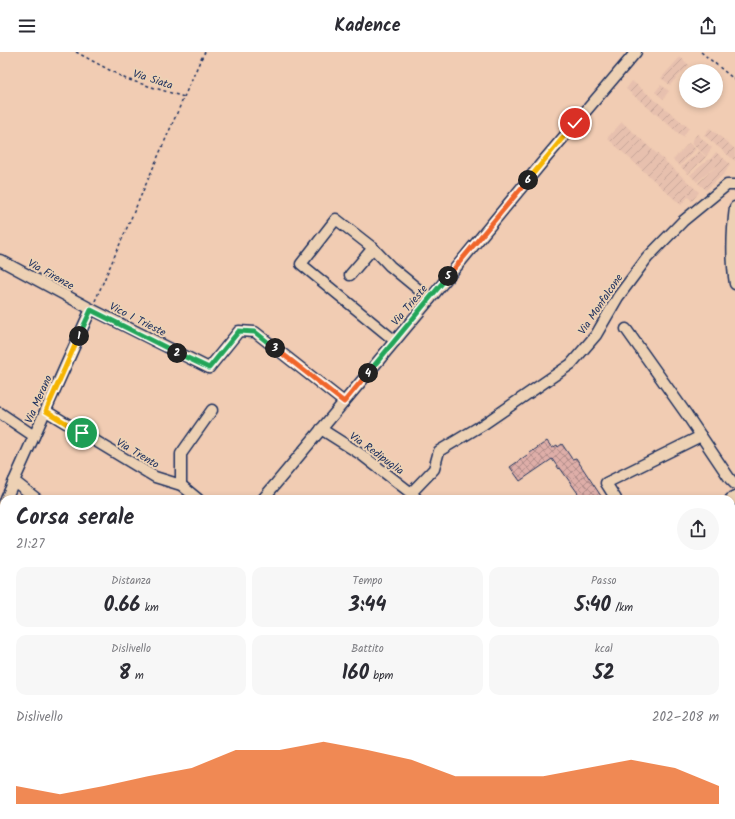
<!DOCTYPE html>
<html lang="it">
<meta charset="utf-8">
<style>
body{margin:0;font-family:Kalam,sans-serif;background:#f7f7f7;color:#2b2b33;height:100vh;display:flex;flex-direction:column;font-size:15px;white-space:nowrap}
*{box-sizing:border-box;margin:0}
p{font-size:13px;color:#7c7c81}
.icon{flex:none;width:22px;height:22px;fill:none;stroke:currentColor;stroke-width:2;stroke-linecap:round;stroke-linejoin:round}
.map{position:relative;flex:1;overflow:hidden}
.sheet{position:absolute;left:0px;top:443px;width:735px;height:324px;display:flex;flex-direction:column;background:#fff;border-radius:12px 12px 0 0;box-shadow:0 2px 6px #0003}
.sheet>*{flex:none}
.controls{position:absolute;left:679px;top:12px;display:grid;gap:8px}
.controls a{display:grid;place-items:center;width:44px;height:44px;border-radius:50%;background:#fff;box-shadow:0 2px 6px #0003;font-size:20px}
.pin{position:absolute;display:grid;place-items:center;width:34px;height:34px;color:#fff;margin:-17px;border:2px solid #fff;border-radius:50%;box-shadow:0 1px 4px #0007}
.km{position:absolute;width:20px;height:20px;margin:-10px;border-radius:50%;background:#222;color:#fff;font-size:11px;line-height:20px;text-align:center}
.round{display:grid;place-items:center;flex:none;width:42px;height:42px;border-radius:21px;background:#f7f7f7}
.overview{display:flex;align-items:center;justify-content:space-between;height:68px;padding:0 16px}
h1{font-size:22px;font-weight:700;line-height:30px}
.figures{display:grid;grid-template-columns:repeat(3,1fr);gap:6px;height:68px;padding:4px 16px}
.figures div{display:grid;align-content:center;border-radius:10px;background:#f7f7f7;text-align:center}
.figures b{font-size:20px;font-weight:700}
.figures small{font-size:11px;font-weight:400}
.figures p{font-size:11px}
.chart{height:112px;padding:8px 16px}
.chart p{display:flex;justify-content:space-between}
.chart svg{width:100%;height:72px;margin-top:4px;fill:#ea580c;opacity:.7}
header{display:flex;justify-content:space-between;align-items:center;height:52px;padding:0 16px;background:#fff;font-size:18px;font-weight:700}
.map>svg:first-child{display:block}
.built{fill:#e7c0ae}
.industrial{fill:url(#industrial-furrows)}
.green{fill:#d5e89c;stroke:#788c7d}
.water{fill:url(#water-ripples);stroke:#6795bc}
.building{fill:url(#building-cross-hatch);stroke:#1b2f5e}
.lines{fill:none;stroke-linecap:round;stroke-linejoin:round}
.minor-casing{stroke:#1b2f5e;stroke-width:13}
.tertiary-casing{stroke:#1b2f5e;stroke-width:15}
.path{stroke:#1b2f5e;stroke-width:1.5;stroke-dasharray:3 3;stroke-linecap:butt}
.minor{stroke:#edd1b4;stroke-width:10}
.tertiary{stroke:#edd1b4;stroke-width:12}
.split-1-casing{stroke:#fff;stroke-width:8}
.split-2-casing{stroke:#fff;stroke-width:8}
.split-3-casing{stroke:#fff;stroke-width:8}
.split-4-casing{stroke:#fff;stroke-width:8}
.split-5-casing{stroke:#fff;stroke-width:8}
.split-6-casing{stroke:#fff;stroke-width:8}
.split-7-casing{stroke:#fff;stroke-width:8}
.split-1{stroke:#f5b400;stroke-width:5}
.split-2{stroke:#22a559;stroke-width:5}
.split-3{stroke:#22a559;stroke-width:5}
.split-4{stroke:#f0652b;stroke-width:5}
.split-5{stroke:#22a559;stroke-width:5}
.split-6{stroke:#f0652b;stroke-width:5}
.split-7{stroke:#f5b400;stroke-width:5}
.labels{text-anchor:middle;stroke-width:4;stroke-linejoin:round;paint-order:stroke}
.street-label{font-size:11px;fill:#1b2f5e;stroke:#edd1b4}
</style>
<header><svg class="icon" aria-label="menu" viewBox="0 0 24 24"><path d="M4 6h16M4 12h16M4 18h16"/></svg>Kadence<svg class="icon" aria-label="share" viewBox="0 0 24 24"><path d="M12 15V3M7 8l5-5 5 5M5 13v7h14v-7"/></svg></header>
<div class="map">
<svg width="735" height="767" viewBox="0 0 735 767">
<defs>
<pattern id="industrial-furrows" width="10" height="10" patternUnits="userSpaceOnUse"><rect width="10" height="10" fill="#e7c0ae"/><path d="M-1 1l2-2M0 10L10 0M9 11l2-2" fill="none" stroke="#c6a598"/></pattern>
<pattern id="water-ripples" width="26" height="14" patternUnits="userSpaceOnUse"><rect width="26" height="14" fill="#9ad9fb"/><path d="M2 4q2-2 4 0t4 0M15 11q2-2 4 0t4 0" fill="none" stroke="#84bbda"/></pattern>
<pattern id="building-cross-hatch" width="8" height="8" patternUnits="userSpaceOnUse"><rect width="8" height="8" fill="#deaea8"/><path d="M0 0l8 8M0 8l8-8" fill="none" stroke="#b38e8c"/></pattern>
</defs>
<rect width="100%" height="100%" fill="#f1ccb3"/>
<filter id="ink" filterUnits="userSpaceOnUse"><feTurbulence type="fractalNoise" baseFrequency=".025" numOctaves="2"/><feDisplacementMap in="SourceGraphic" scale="8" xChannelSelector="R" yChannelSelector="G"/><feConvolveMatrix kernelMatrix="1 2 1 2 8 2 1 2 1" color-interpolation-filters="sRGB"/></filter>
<g filter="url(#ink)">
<!-- built -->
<g class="built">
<polygon points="735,504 735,667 731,663 731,508"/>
<polygon points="4,743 4,763 60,763 53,767 0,767 0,744"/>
<polygon points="552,763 727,763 732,767 558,767"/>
</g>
<!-- industrial -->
<g class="industrial">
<polygon points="680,5 689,13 670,33 661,26"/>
<polygon points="632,29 689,76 683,85 626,37"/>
<polygon points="661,33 669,39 663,47 655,40"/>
<polygon points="622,70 699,140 692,149 688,145 681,153 607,86"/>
<polygon points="710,76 735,97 735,109 704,83"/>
<polygon points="697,82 712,96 706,104 691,91"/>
<polygon points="689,91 696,97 680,114 673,108"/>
<polygon points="699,99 706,105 688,122 681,115"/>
<polygon points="716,100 730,112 725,121 706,138 698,131 717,114 716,114 697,130 690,123 709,107 710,108"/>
</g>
<!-- green -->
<g class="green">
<polygon points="103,763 138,763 134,767 107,767"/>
<polygon points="140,763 179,763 184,767 136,767"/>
</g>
<!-- water -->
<polygon class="water" points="731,618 735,618 735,651 731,648"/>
<!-- building -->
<polygon class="building" points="547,389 552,396 557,393 558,395 562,392 572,407 576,406 603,447 582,447 560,416 559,417 552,407 520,429 510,415"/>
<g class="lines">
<defs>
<g id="minor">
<path d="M735,155C732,180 731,207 735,232"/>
<polyline points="0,208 91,257 209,316 239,279 255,280 344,350"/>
<polyline points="350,223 373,196"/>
<polyline points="626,277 687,363 730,427 735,432"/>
<polyline points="395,289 301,212 336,167 373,196 390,214 430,247"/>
<polyline points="46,359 155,425 181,433 198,447"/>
<polyline points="0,361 34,384"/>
<polyline points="321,377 362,403 411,441 417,447"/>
<polyline points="14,429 37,447"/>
<polyline points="181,433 181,402 212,358"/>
<polyline points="411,441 434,417 439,399 484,372 571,312 596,283 618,245 647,206 683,169 727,133 735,133"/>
<polyline points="6,447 91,257"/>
<polyline points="263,447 430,247 545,107 636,0"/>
<polyline points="616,447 606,431 701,384"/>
<polyline points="0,460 4,451"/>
<polyline points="0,488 4,490"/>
<polyline points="262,763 266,767"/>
<polyline points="383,763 390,767"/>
<polyline points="320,767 321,763"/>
</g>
<g id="tertiary">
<polyline points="731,448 735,446"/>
<polyline points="0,732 4,731"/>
</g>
</defs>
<!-- minor casing -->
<use href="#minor" class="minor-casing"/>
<!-- tertiary casing -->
<use href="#tertiary" class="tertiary-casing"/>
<!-- path -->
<g class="path">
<polyline points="76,0 126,27 184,45"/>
<polyline points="701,0 735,28"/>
<polyline points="95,249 184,45 200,9 205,0"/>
</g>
<!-- minor -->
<use href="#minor" class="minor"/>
<!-- tertiary -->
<use href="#tertiary" class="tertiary"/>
</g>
</g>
<g class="lines" filter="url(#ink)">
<defs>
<polyline id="split-1" points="79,284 46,359 82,381"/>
<polyline id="split-2" points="79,284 91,258 177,301"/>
<polyline id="split-3" points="177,301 209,316 239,279 255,280 275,296"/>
<polyline id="split-4" points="275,296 344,350 368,321"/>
<polyline id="split-5" points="368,321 448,224"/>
<polyline id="split-6" points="448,224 528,128"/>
<polyline id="split-7" points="528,128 575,71"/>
</defs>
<!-- split-1 casing -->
<use href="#split-1" class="split-1-casing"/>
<!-- split-2 casing -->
<use href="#split-2" class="split-2-casing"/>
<!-- split-3 casing -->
<use href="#split-3" class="split-3-casing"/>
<!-- split-4 casing -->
<use href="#split-4" class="split-4-casing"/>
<!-- split-5 casing -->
<use href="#split-5" class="split-5-casing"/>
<!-- split-6 casing -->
<use href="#split-6" class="split-6-casing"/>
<!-- split-7 casing -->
<use href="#split-7" class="split-7-casing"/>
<!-- split-1 -->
<use href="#split-1" class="split-1"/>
<!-- split-2 -->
<use href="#split-2" class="split-2"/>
<!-- split-3 -->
<use href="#split-3" class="split-3"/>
<!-- split-4 -->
<use href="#split-4" class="split-4"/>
<!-- split-5 -->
<use href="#split-5" class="split-5"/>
<!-- split-6 -->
<use href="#split-6" class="split-6"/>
<!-- split-7 -->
<use href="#split-7" class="split-7"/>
</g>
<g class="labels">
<!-- street labels -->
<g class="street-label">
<text transform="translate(153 27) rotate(18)" y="4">Via Siata</text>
<text transform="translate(51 222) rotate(29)" y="4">Via Firenze</text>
<text transform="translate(600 252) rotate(-56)" y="4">Via Monfalcone</text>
<text transform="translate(409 253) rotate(-50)" y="4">Via Trieste</text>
<text transform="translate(138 267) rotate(27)" y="4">Vico I Trieste</text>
<text transform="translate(38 347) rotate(-66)" y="4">Via Merano</text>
<text transform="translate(138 401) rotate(31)" y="4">Via Trento</text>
<text transform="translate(377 401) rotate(36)" y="4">Via Redipuglia</text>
</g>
</g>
</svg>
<div class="controls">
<a><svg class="icon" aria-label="layers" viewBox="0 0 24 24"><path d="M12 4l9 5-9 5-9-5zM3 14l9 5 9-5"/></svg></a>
</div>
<div class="pin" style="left:82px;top:381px;background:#1e9e55"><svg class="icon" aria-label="arrive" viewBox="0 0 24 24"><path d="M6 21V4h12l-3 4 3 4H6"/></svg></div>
<div class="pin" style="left:575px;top:71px;background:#d93025"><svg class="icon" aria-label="check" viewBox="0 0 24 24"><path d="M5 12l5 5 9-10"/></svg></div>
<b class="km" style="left:79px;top:284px">1</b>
<b class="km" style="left:177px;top:301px">2</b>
<b class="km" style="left:275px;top:296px">3</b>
<b class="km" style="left:368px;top:321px">4</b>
<b class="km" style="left:448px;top:224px">5</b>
<b class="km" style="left:528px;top:128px">6</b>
<section class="sheet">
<div class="overview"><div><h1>Corsa serale</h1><p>21:27</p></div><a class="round"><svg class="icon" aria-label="share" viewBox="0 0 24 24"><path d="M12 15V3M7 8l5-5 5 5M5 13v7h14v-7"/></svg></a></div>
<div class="figures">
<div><p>Distanza</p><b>0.66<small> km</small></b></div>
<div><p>Tempo</p><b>3:44</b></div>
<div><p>Passo</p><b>5:40<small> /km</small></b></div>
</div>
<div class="figures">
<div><p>Dislivello</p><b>8<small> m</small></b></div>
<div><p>Battito</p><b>160<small> bpm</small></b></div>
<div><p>kcal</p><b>52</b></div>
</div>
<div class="chart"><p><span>Dislivello</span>202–208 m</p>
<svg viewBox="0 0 160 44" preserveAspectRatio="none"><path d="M0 44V33L10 38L20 33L30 27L40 22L50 11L60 11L70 6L80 11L90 17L100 27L110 27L120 27L130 22L140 17L150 22L160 33V44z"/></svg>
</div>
</section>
</div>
